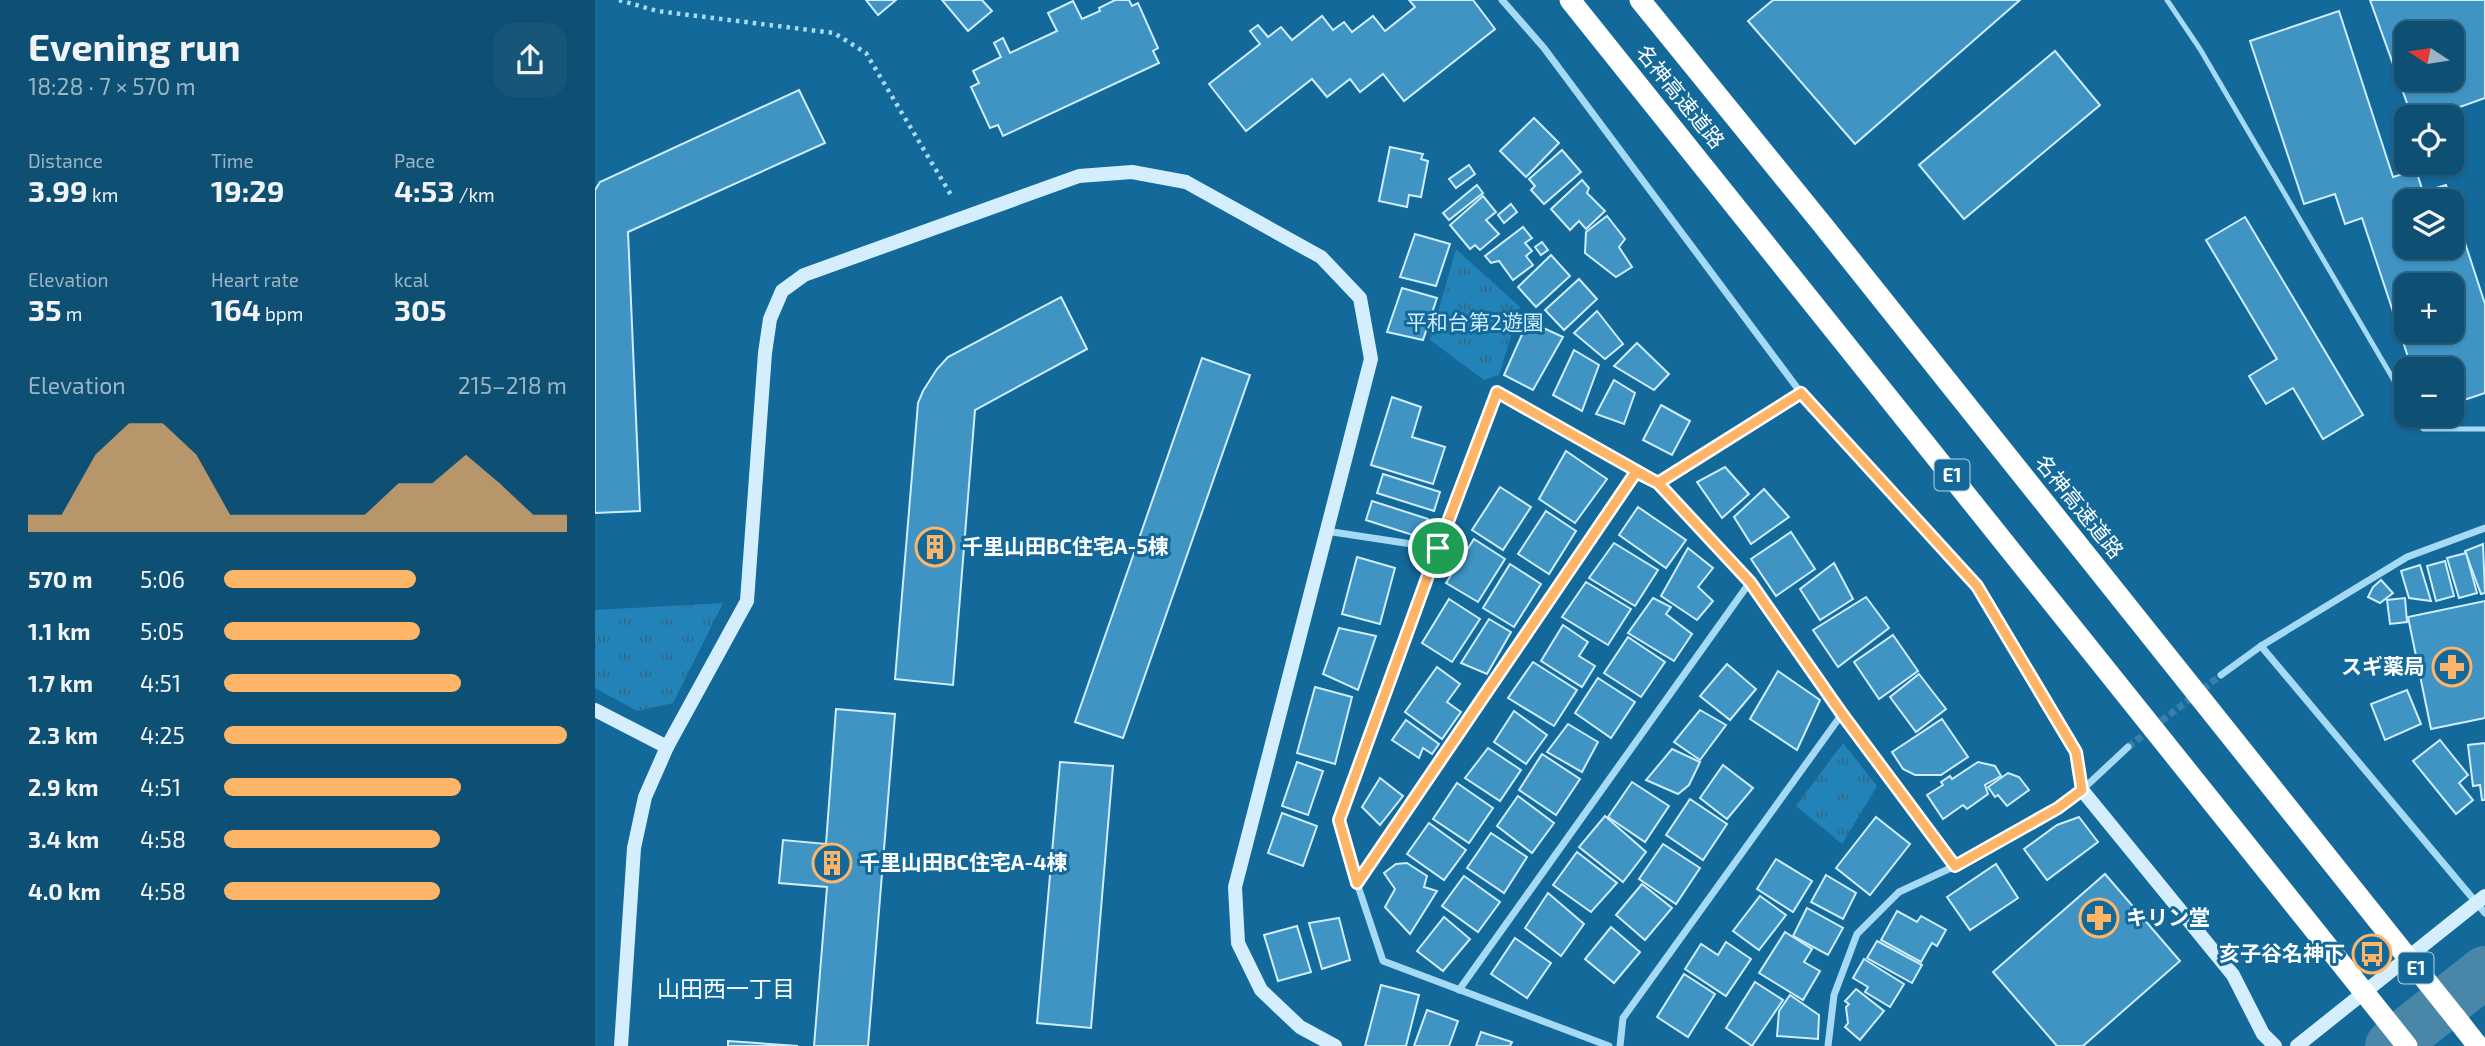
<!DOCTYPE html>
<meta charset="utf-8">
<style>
body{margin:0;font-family:"Exo 2","Noto Sans JP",sans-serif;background:#175679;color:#f1f3f6;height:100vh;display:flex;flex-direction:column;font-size:26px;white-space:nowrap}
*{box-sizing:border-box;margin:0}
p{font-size:23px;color:#9bb5c5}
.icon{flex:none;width:38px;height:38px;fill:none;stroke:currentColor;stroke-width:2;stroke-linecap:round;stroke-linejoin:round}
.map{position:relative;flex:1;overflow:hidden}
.details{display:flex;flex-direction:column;background:#0e4f74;width:595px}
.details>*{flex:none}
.needle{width:46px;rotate:282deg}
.controls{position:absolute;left:1799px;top:21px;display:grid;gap:14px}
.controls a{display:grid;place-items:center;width:70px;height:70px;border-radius:14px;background:#0e4f74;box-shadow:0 2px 5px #0004,0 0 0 2px #2e6686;font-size:35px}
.pin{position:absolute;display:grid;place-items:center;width:60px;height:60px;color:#fff;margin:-30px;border:4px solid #fff;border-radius:50%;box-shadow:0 2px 7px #0007}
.round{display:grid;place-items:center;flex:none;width:74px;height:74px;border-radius:21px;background:#175679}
.summary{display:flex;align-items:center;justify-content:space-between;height:119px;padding:0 28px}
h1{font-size:38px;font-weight:700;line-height:52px}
.figures{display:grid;grid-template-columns:repeat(3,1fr);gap:10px;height:119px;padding:7px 28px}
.figures div{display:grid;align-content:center}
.figures b{font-size:30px;font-weight:700}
.figures small{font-size:19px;font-weight:400}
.figures p{font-size:19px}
.chart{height:196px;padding:14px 28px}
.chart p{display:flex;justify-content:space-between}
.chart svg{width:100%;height:126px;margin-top:7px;fill:#ffb568;opacity:.7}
ul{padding:0 28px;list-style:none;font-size:23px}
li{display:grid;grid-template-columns:112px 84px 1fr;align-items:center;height:52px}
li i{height:18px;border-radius:9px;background:#ffb568}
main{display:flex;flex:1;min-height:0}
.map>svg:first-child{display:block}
.park{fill:url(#park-tufts)}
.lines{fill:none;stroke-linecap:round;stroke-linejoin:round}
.river{stroke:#4a86a8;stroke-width:52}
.building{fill:#3f94c3;stroke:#ceedfd;stroke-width:2;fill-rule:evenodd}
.street-tunnel{stroke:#3680a9;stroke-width:7;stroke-dasharray:7 3.5;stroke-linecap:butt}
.path{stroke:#a6d9f3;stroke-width:4.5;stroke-dasharray:3.5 5;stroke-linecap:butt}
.lane{stroke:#a6d9f3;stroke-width:5}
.street{stroke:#a6d9f3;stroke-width:7}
.secondary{stroke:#d5eefd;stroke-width:14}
.highway{stroke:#fff;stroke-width:21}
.highway-bridge{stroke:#fff;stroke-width:21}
.route-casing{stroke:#fff;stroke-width:14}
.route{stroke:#ffb568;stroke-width:9}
.labels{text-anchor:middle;stroke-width:6;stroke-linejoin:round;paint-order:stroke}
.shield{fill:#12699a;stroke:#b8d2e1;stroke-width:2}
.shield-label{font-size:19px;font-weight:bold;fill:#fff}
.street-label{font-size:21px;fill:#fff;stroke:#12699a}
.park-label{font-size:21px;fill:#ceedfd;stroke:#12699a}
.poi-label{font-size:21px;font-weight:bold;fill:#fff;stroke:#12699a;text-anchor:start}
.neighbourhood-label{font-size:23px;fill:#fff;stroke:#12699a}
</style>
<main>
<section class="details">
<div class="summary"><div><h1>Evening run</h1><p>18:28 · 7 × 570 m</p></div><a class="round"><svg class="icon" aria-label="share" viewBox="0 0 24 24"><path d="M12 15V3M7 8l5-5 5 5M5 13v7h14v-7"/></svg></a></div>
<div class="figures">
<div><p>Distance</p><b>3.99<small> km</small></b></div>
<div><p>Time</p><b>19:29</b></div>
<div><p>Pace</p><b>4:53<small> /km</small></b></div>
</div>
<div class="figures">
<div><p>Elevation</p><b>35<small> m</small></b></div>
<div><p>Heart rate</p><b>164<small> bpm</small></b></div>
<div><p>kcal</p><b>305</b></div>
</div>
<div class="chart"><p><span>Elevation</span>215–218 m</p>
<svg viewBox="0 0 160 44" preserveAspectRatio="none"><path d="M0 44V38L10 38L20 17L30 6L40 6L50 17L60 38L70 38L80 38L90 38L100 38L110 27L120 27L130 17L140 27L150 38L160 38V44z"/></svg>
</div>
<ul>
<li><b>570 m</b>5:06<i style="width:56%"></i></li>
<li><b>1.1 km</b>5:05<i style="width:57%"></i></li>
<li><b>1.7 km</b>4:51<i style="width:69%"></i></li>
<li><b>2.3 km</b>4:25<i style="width:100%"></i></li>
<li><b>2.9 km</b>4:51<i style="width:69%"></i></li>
<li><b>3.4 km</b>4:58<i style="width:63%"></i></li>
<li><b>4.0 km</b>4:58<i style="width:63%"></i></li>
</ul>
</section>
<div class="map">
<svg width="1890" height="1046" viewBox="0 0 1890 1046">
<defs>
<pattern id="park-tufts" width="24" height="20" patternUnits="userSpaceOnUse" patternTransform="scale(1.75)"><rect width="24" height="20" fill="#2183b7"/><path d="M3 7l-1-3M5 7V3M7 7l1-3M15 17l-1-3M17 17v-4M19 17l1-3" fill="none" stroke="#346a87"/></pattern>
</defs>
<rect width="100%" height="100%" fill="#12699a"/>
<!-- park -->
<g class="park">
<polygon points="861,249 925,307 904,375 889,380 835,340"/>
<polygon points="128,603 78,703 42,711 0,688 0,610"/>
<polygon points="1248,743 1282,786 1247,844 1201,806"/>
</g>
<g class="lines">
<!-- river -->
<polyline class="river" points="1796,1046 1890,972"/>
</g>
<!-- building -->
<g class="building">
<polygon points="271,0 301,0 283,15"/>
<polygon points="347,0 387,0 397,11 373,31"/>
<polygon points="520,0 534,0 537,6 543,3 563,48 558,51 564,63 408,136 403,125 395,128 376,87 384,83 378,71 406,57 399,43 408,38 415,53 462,31 453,13 478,1 487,19 505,11 504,8"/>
<polygon points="814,0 878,0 900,29 809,101 788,74 765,92 755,79 732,97 717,79 651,131 614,84 665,44 655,31 663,25 673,37 686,27 697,40 727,16 738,30 749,22 757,32 778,16 790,31 820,7"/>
<polygon points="1178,0 1425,0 1260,144 1153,21"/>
<path d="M1775,0H1890V98L1837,117H1817ZM1811,33H1857V79H1811Z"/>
<path d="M1744,11L1798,177L1821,170L1828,192L1851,185L1856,201H1811V247H1857V203L1890,304V393L1857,404V369H1817L1767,218L1750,224L1740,194L1709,204L1655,41ZM1811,285H1857V331H1811Z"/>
<polygon points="1460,51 1505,105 1369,219 1324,165"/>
<polygon points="204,90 230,143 33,232 45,511 0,513 0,190 5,182"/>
<polygon points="939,118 964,143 931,177 905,151"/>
<polygon points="795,147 828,154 826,159 833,161 826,197 814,195 812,207 784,201"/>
<polygon points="967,150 986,172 949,204 936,190 940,186 934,179"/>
<polygon points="874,165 880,174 861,188 854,179"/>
<polygon points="987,180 994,188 992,193 1010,211 991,229 984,221 975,230 956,209"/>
<polygon points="882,185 888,193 854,220 848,213"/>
<polygon points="888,196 901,212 891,220 904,234 885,250 880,245 875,249 855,225"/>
<polygon points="916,204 922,212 909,223 903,215"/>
<polygon points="1012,216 1030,239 1024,247 1037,267 1021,277 990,253 991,232"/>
<polygon points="1650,217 1768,415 1728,439 1698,388 1671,404 1654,376 1682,359 1611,240"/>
<polygon points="928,227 937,238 930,243 937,251 931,256 938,265 918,280 904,261 896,263 890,256"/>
<polygon points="820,234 855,244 841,286 805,277"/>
<polygon points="947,242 953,250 946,255 940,247"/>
<polygon points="956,255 975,276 941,307 923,287"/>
<polygon points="984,279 1002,299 969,330 950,310"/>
<polygon points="807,288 842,298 828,340 792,332"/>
<polygon points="466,297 492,349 380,410 358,685 300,679 323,403 328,391 342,369 353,357"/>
<polygon points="1002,311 1028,344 1010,359 979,333"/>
<polygon points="933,321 968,337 938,390 909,375"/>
<polygon points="1042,343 1074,374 1059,390 1019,366"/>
<polygon points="979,350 1004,365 987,411 958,395"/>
<polygon points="607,358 655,375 528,738 480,722"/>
<polygon points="1019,380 1040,393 1029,424 1001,414"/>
<polygon points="797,397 826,407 817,437 850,447 838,484 776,465"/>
<polygon points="1066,405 1095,421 1077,455 1048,440"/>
<polygon points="971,451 1012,479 980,523 944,499"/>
<polygon points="1130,467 1154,494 1127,518 1102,482"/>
<polygon points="788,474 845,492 839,511 782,493"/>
<polygon points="905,487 936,507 908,550 877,530"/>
<polygon points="1169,489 1194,517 1156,544 1139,517"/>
<polygon points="777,501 833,519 827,538 771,520"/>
<polygon points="1043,507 1091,540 1071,568 1024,535"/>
<polygon points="951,511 981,531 954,574 923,554"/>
<polygon points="1196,532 1220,569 1181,596 1156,559"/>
<polygon points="879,539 910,559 883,602 851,583"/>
<polygon points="1019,543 1063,570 1040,606 994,578"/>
<polygon points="1888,544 1890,593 1886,594 1870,551"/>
<polygon points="1093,548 1118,568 1103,587 1118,601 1102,620 1066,596"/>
<polygon points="1871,553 1882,593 1864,598 1852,558"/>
<polygon points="762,557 800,568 785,624 747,614"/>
<polygon points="1850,561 1859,596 1841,601 1832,566"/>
<polygon points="1239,563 1258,599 1225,620 1205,589"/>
<polygon points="915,564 946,584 919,627 888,608"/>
<polygon points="1825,565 1836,601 1814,598 1806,571"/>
<polygon points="1786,580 1798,593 1785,603 1773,597 1778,587"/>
<polygon points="991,582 1036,609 1013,645 967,617"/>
<polygon points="1271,597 1294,628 1243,667 1218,630"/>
<polygon points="1058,598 1076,607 1071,614 1097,634 1079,661 1033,633"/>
<polygon points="1810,598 1812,622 1795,624 1792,600"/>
<polygon points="854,599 885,619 857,662 827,643"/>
<polygon points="1890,601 1890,718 1836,729 1813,617"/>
<polygon points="894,619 916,632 892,674 866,663"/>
<polygon points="968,625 993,642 984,656 1000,666 987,687 946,661"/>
<polygon points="744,628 781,636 763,690 728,674"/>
<polygon points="1298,635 1323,671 1284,699 1259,662"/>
<polygon points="1033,637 1070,662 1046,697 1009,673"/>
<polygon points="938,662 982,690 959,726 913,698"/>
<polygon points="1132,664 1161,689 1135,720 1105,696"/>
<polygon points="842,667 865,684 852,702 866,712 847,739 810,712"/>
<polygon points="1183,671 1225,700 1202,750 1155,719"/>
<polygon points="1324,674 1351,709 1321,732 1295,697"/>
<polygon points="1003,678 1040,702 1016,738 980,713"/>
<polygon points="720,687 757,697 740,764 702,753"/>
<polygon points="1812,690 1826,724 1790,740 1776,704"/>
<polygon points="241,709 300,714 273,1046 219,1046 232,887 184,883 188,840 231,844"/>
<polygon points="1105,710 1131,725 1105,760 1079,742"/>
<polygon points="919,711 952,735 931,764 899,742"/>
<polygon points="1347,719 1373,757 1346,775 1320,775 1308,769 1297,752"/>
<polygon points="811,720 844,744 837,754 828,748 824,758 797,740"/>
<polygon points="973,724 1003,742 987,772 952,752"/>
<polygon points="1845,740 1873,775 1864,783 1878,800 1861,814 1818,761"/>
<polygon points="1890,743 1890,800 1887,800 1885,785 1878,786 1873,745"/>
<polygon points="893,748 926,770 905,801 870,778"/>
<polygon points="1077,749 1105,762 1094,785 1083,794 1051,780"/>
<polygon points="947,754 985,779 961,815 924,790"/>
<polygon points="465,762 518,766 496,1028 442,1023"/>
<polygon points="702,762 728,771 713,815 687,806"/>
<polygon points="1383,762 1400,766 1406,776 1390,785 1393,794 1372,809 1368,805 1348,819 1332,795 1348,785 1346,782 1355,776 1357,779"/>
<polygon points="1128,765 1158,788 1132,819 1105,798"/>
<polygon points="1413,773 1424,777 1434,790 1412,806 1403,795 1400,797 1393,787"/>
<polygon points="785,778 808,796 785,825 767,807"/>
<polygon points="1037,782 1074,806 1050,842 1013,817"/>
<polygon points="862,783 898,808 874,843 838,819"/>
<polygon points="923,796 959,823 937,853 902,826"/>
<polygon points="1095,799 1132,824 1108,860 1071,835"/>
<polygon points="687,813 722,826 708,866 673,853"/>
<polygon points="1010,816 1051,852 1028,882 984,847"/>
<polygon points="1281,817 1315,844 1275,895 1241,868"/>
<polygon points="1484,817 1503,842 1452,880 1429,849 1462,825"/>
<polygon points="834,823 871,850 849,880 812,854"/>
<polygon points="896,833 932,857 909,893 872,868"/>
<polygon points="1068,844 1105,868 1081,904 1044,879"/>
<polygon points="982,852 1022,883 996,912 958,885"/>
<polygon points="1181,859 1217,881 1198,912 1162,889"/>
<polygon points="812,863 832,876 829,887 842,891 815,934 790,907 800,889 789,873 801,864"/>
<polygon points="1401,864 1423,898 1375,930 1352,897"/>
<polygon points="1510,874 1585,961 1488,1046 1462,1046 1398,972"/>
<polygon points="1231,875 1261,893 1248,919 1216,902"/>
<polygon points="869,876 905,902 883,932 847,906"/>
<polygon points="1047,884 1077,908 1050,940 1021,915"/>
<polygon points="953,893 989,924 966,956 930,928"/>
<polygon points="1165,896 1191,915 1164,950 1138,931"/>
<polygon points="1212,908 1248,928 1233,955 1198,936"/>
<polygon points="1302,911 1322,922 1326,916 1351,930 1342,946 1337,943 1326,962 1286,940"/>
<polygon points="849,917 875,939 848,971 822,951"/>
<polygon points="744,918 755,960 727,969 714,923"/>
<polygon points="702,926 716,972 683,981 669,935"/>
<polygon points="1016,927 1045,952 1019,983 990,959"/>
<polygon points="1190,932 1217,949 1209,962 1225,971 1208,1000 1164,973"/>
<polygon points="920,938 956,963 932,998 896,974"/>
<polygon points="1282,941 1327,965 1317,983 1272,958"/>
<polygon points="1131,942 1156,959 1131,996 1090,969 1106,944 1123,955"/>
<polygon points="1269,959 1309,984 1295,1007 1270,992 1273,987 1258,978"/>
<polygon points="1089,974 1120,994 1093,1037 1062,1017"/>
<polygon points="1160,982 1188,1000 1157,1046 1131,1028"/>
<polygon points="786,985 824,995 811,1046 770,1046"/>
<polygon points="1261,989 1289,1011 1265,1040 1250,1027 1253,1023 1251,1007 1254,1004 1250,1001"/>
<polygon points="1195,995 1224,1015 1223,1039 1182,1036 1184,1011"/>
<polygon points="832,1010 863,1021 854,1046 819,1046"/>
<polygon points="886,1032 917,1042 915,1046 881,1046"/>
<polygon points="133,1041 203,1046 133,1046"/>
</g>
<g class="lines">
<!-- street-tunnel -->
<polyline class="street-tunnel" points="1533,747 1626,675"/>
<!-- path -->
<polyline class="path" points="24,0 62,11 239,33 271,53 356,195"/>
<!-- lane -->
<g class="lane">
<polyline points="1572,0 1605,49 1811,401"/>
<polyline points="1819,415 1828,429 1890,429"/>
</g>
<!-- street -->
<g class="street">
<polyline points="907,0 949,48 1206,393 1382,586 1481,752 1487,790"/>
<polyline points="1063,483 1206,393"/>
<polyline points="731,531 843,548"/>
<polyline points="1666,646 1890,913"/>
<polyline points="1626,675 1666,646 1812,557 1890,528"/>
<polyline points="762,883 1041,472"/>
<polyline points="864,990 1155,582"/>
<polyline points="1014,1046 788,961 762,883 744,820 902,392 1063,483 1155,582 1247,714 1360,866"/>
<polyline points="1025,1046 1028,1018 1247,714"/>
<polyline points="1233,1046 1239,995 1262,934 1304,892 1360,866 1463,808 1487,790 1533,747"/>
</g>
<!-- secondary -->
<g class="secondary">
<polyline points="0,710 72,747"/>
<polyline points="1487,790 1638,975 1668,1034 1680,1046"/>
<polyline points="26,1046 39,848 50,797 72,747 152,601 170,353 175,319 187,291 209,275 484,176 537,172 591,182 726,257 765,298 776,359 640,887 643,943 666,990 705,1027 740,1046"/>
<polyline points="1702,1046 1890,896"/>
</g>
<!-- highway -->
<g class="highway">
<polyline points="975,0 1737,952"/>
<polyline points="1045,0 1227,224 1781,918"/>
<polyline points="1861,1018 1883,1046"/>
</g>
<!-- highway-bridge -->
<g class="highway-bridge">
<polyline points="1781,918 1861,1018"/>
<polyline points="1737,952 1812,1046"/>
</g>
</g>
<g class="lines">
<defs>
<polyline id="route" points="843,548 902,392 1063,483 1206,393 1382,586 1481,752 1487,790 1463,808 1360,866 1247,714 1155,582 1063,483 1041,472 762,883 744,820 843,548"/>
</defs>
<!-- route casing -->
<use href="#route" class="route-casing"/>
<!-- route -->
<use href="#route" class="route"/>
</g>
<!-- icons -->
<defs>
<symbol id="building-ring" viewBox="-11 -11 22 22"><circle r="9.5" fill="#12699a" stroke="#ffb568" stroke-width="1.5"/><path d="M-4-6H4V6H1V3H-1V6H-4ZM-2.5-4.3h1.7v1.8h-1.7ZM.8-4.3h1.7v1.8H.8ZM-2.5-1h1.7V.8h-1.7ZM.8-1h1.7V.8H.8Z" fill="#ffb568"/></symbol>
<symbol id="pharmacy-ring" viewBox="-11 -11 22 22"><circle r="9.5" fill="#12699a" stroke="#ffb568" stroke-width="1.5"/><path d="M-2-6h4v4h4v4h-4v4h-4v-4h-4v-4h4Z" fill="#ffb568"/></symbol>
<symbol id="bus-ring" viewBox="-11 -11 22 22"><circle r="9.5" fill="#12699a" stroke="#ffb568" stroke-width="1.5"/><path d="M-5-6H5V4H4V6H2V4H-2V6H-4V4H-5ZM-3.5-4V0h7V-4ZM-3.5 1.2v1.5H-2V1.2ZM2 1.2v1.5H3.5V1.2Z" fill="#ffb568"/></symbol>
</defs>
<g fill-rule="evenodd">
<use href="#building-ring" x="318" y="525" width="44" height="44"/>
<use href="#pharmacy-ring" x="1835" y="645" width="44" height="44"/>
<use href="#building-ring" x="215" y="841" width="44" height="44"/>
<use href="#pharmacy-ring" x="1482" y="896" width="44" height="44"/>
<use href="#bus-ring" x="1755" y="932" width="44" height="44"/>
</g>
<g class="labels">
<!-- shield labels -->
<g class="shield">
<rect x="1339.5" y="459.5" width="35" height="31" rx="5"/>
<rect x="1803.5" y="952.5" width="35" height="31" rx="5"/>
</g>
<g class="shield-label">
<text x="1357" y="482">E1</text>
<text x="1821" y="975">E1</text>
</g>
<!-- street labels -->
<g class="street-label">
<text transform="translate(1085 97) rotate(51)" y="7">名神高速道路</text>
<text transform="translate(1484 507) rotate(51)" y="7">名神高速道路</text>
</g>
<!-- park labels -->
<g class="park-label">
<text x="880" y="330">平和台第2遊園</text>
</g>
<!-- poi labels -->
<g class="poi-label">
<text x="367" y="554">千里山田BC住宅A-5棟</text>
<text x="1830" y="674" text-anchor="end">スギ薬局</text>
<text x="264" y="870">千里山田BC住宅A-4棟</text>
<text x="1531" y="925">キリン堂</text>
<text x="1750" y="961" text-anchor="end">亥子谷名神下</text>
</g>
<!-- neighbourhood labels -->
<g class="neighbourhood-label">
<text x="131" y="997">山田西一丁目</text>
</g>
</g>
</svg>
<div class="controls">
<a><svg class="needle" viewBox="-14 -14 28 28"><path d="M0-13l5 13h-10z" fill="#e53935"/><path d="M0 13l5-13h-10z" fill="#9bb5c5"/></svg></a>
<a><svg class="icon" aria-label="locate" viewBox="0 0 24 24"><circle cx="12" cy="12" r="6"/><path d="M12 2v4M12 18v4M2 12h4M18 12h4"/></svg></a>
<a><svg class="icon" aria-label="layers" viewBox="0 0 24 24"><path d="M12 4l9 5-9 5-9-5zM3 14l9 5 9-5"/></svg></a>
<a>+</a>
<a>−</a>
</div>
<div class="pin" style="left:843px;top:548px;background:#1e9e55"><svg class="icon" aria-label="arrive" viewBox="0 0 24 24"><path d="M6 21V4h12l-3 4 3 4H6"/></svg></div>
</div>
</main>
